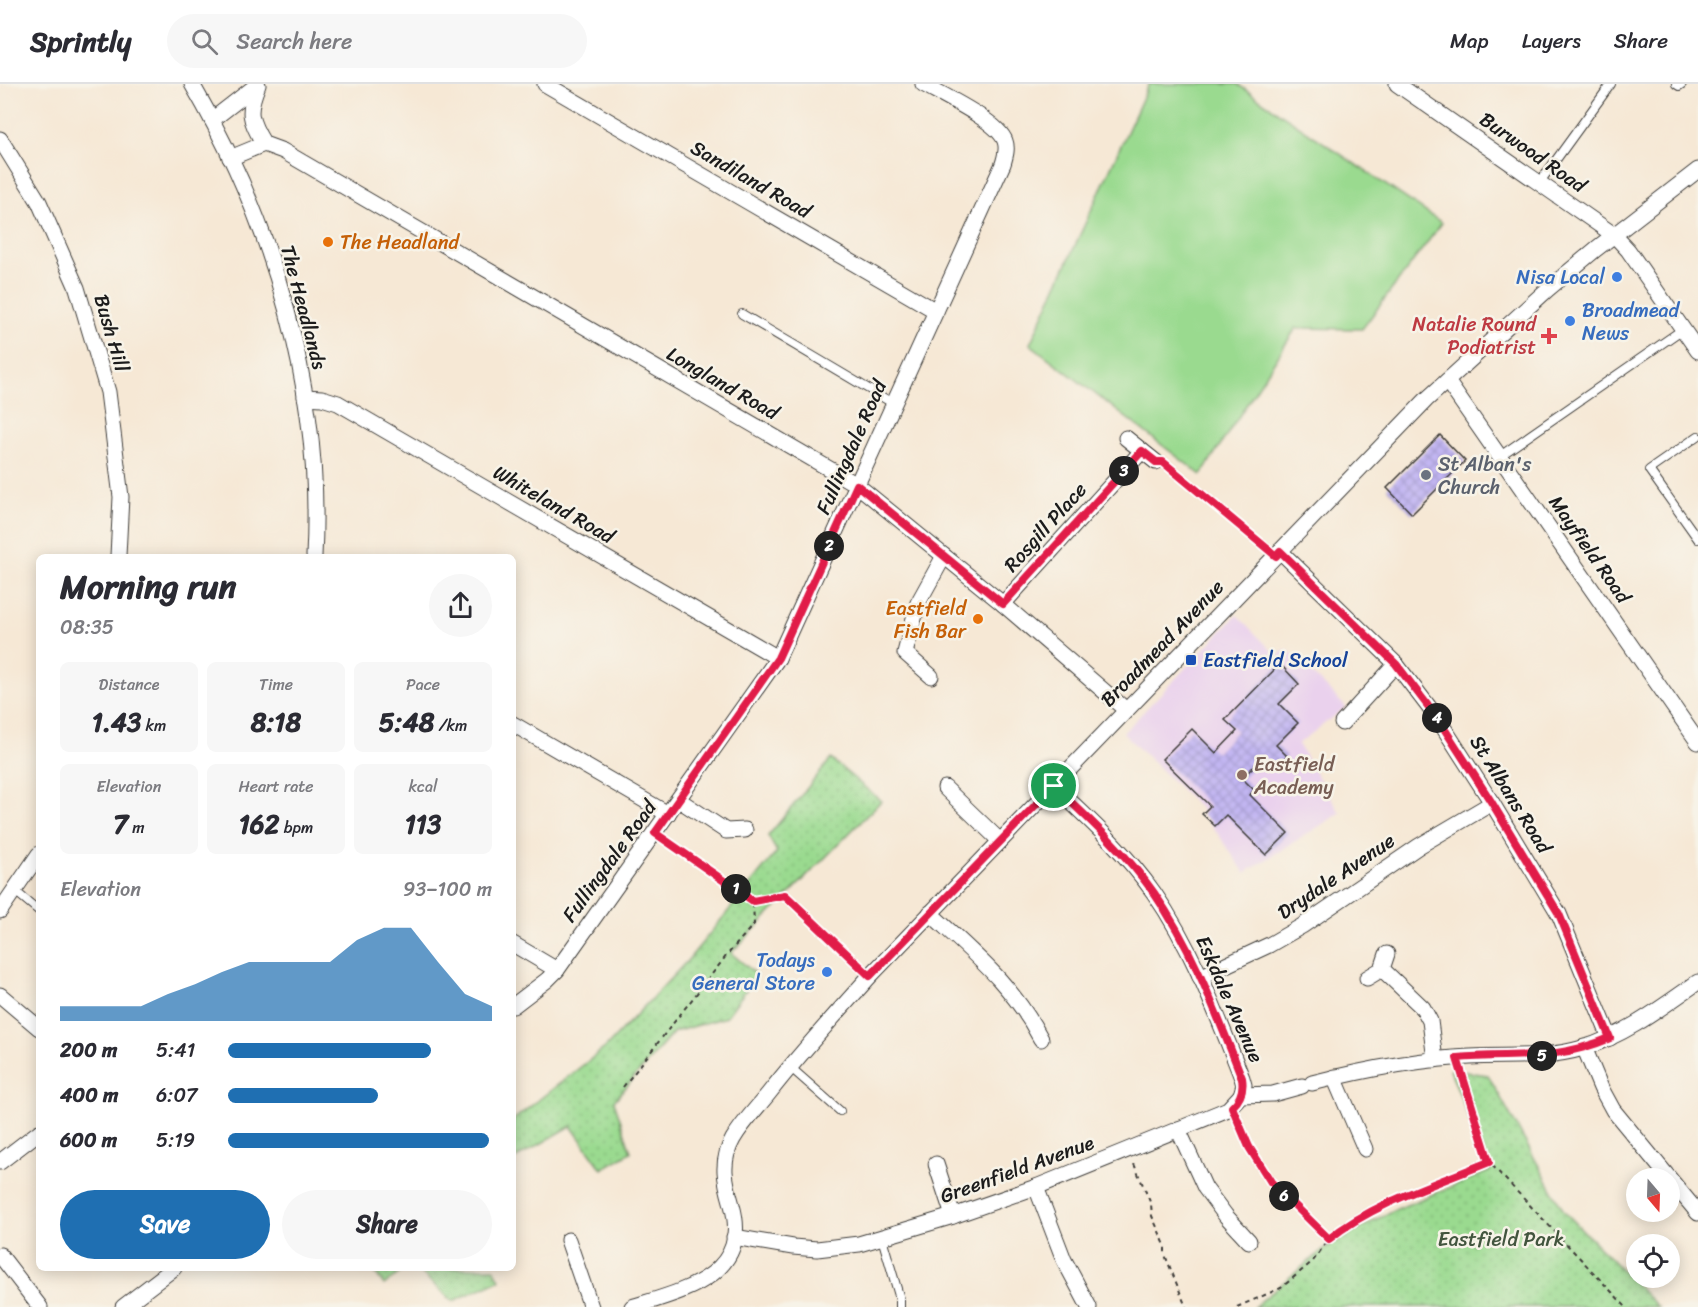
<!DOCTYPE html>
<meta charset="utf-8">
<style>
body{margin:0;font-family:Sriracha,sans-serif;background:#f7f7f7;color:#2b2b33;height:100vh;display:flex;flex-direction:column;font-size:22px;white-space:nowrap}
*{box-sizing:border-box;margin:0}
p{font-size:20px;color:#7c7c81}
.icon{flex:none;width:33px;height:33px;fill:none;stroke:currentColor;stroke-width:2;stroke-linecap:round;stroke-linejoin:round}
.map{position:relative;flex:1;overflow:hidden}
.details{position:absolute;left:36px;top:470px;width:480px;height:717px;display:flex;flex-direction:column;background:#fff;border-radius:9px;box-shadow:0 3px 15px #0003}
.details>*{flex:none}
.needle{width:39px;rotate:161deg}
.tools{position:absolute;left:1626px;top:1084px;display:grid;gap:12px}
.tools a{display:grid;place-items:center;width:54px;height:54px;border-radius:50%;background:#fff;box-shadow:0 3px 15px #0003;font-size:30px}
.pin{position:absolute;display:grid;place-items:center;width:51px;height:51px;color:#fff;margin:-26px;border:3px solid #fff;border-radius:50%;box-shadow:0 2px 6px #0007}
.km{position:absolute;width:30px;height:30px;margin:-15px;border-radius:50%;background:#222;color:#fff;font-size:16px;line-height:30px;text-align:center}
.round{display:grid;place-items:center;flex:none;width:63px;height:63px;border-radius:32px;background:#f7f7f7}
.headline{display:flex;align-items:center;justify-content:space-between;height:102px;padding:0 24px}
h1{font-size:33px;font-weight:800;line-height:45px}
.metrics{display:grid;grid-template-columns:repeat(3,1fr);gap:9px;height:102px;padding:6px 24px}
.metrics div{display:grid;align-content:center;border-radius:9px;background:#f7f7f7;text-align:center}
.metrics b{font-size:26px;font-weight:800}
.metrics small{font-size:16px;font-weight:400}
.metrics p{font-size:16px}
.chart{height:168px;padding:12px 24px}
.chart p{display:flex;justify-content:space-between}
.chart svg{width:100%;height:108px;margin-top:6px;fill:#1f6fb2;opacity:.7}
.primary-button{display:flex;gap:12px;margin-top:auto;padding:12px 24px}
.primary-button a{flex:1;height:69px;border-radius:36px;background:#1f6fb2;color:#fff;font-size:24px;font-weight:800;line-height:69px;text-align:center}
.primary-button a+a{background:#f7f7f7;color:#2b2b33}
ul{padding:0 24px;list-style:none;font-size:20px}
li{display:grid;grid-template-columns:96px 72px 1fr;align-items:center;height:45px}
li i{height:15px;border-radius:8px;background:#1f6fb2}
header{display:flex;align-items:center;gap:36px;box-sizing:border-box;height:84px;padding:0 30px;background:#fff;border-bottom:2px solid #e1e1e2}
header strong{font-size:28px}
nav{display:flex;gap:33px;margin-inline-start:auto;font-size:21px}
.search{width:420px;height:54px;background:#f7f7f7;display:flex;align-items:center;gap:15px;box-sizing:border-box;padding:0 21px;border-radius:33px;color:#7c7c81;font-size:22px}
.map>svg:first-child{display:block}
.built{fill:#ead1ed}
.green{fill:#9ada8f;stroke:#5b7b56;stroke-width:1.5}
.park{fill:url(#park-dots);stroke:#5b7b56;stroke-width:1.5}
.building{fill:url(#building-cross-hatch)}
.lines{fill:none;stroke-linecap:round;stroke-linejoin:round}
.service-casing{stroke:#3d3b38;stroke-width:10}
.minor-casing{stroke:#3d3b38;stroke-width:17}
.path{stroke:#3d3b38;stroke-width:2;stroke-dasharray:4.5 4.5;stroke-linecap:butt}
.service{stroke:#fff;stroke-width:8}
.minor{stroke:#fff;stroke-width:15}
.route-casing{stroke:#fff;stroke-width:12}
.route{stroke:#e11d48;stroke-width:8}
.food-dot{fill:#e8710a;stroke:#f7f3e8;stroke-width:2}
.shop-dot{fill:#3f7fe0;stroke:#f7f3e8;stroke-width:2}
.health-dot{fill:#e0444e;stroke:#f7f3e8;stroke-width:2}
.worship-dot{fill:#6b7280;stroke:#f7f3e8;stroke-width:2}
.transit-dot{fill:#1a4fb4;stroke:#f7f3e8;stroke-width:2}
.education-dot{fill:#8d6e63;stroke:#f7f3e8;stroke-width:2}
.labels{text-anchor:middle;stroke-width:5;stroke-linejoin:round;paint-order:stroke}
.street-label{font-size:20px;fill:#1c1c1c;stroke:#f7f3e8}
.food-label{font-size:20px;fill:#c56008;stroke:#f7f3e8;text-anchor:start}
.shop-label{font-size:20px;fill:#366cbe;stroke:#f7f3e8;text-anchor:end}
.health-label{font-size:20px;fill:#be3a42;stroke:#f7f3e8;text-anchor:end}
.worship-label{font-size:20px;fill:#5b616d;stroke:#f7f3e8;text-anchor:start}
.transit-label{font-size:20px;fill:#164399;stroke:#f7f3e8;text-anchor:start}
.education-label{font-size:20px;fill:#785e54;stroke:#f7f3e8;text-anchor:start}
.park-label{font-size:20px;fill:#42553e;stroke:#f7f3e8}
</style>
<header>
<strong>Sprintly</strong>
<div class="search"><svg class="icon" aria-label="search" viewBox="0 0 24 24"><circle cx="10" cy="10" r="6"/><path d="M15 15l6 6"/></svg>Search here</div>
<nav><a>Map</a><a>Layers</a><a>Share</a></nav>
</header>
<div class="map">
<svg width="1698" height="1223" viewBox="0 0 1698 1223">
<defs>
<pattern id="park-dots" width="8" height="8" patternUnits="userSpaceOnUse" patternTransform="scale(1.5)"><rect width="8" height="8" fill="#9ada8f"/><path d="M2 2h.1M6 6h.1" fill="none" stroke="#84ba7b" stroke-width="1.8" stroke-linecap="round"/></pattern>
<pattern id="building-cross-hatch" width="8" height="8" patternUnits="userSpaceOnUse" patternTransform="scale(1.5)"><rect width="8" height="8" fill="#c2b6f2"/><path d="M0 0l8 8M0 8l8-8" fill="none" stroke="#a69ccf"/></pattern>
</defs>
<rect width="100%" height="100%" fill="#f7f3e8"/>
<filter id="ink" filterUnits="userSpaceOnUse"><feTurbulence type="fractalNoise" baseFrequency=".0167" numOctaves="2"/><feDisplacementMap in="SourceGraphic" scale="12" xChannelSelector="R" yChannelSelector="G"/><feConvolveMatrix kernelMatrix="1 2 1 2 8 2 1 2 1" color-interpolation-filters="sRGB"/></filter>
<filter id="wash" filterUnits="userSpaceOnUse"><feTurbulence type="fractalNoise" baseFrequency=".008" numOctaves="4" result="noise"/><feDisplacementMap in="SourceGraphic" scale="24" xChannelSelector="R" yChannelSelector="G"/><feGaussianBlur stdDeviation="1.35" result="paint"/><feColorMatrix in="noise" values="0 0 0 0 0 0 0 0 0 0 0 0 0 0 0 0 0 1.4 0 .05"/><feComposite in="paint" operator="in"/></filter>
<g filter="url(#wash)">
<rect width="100%" height="100%" fill="#f6e8d5"/>
<!-- built -->
<polygon class="built" points="1237,531 1277,572 1287,565 1346,623 1298,660 1340,729 1245,789 1199,723 1123,649"/>
<!-- green -->
<polygon class="green" points="1149,0 1237,0 1442,139 1362,245 1296,244 1201,391 1030,260"/>
<!-- park -->
<g class="park">
<polygon points="831,675 881,717 731,869 757,891 726,933 674,948 614,1017 631,1068 602,1085 571,1042 513,1076 513,1036 606,963 688,876 777,768 768,752"/>
<polygon points="1450,986 1488,991 1564,1127 1658,1223 1254,1223 1325,1164 1392,1127 1490,1087"/>
<polygon points="372,1184 406,1184 384,1201"/>
<polygon points="416,1184 494,1184 500,1196 453,1217"/>
</g>
<g id="blocks">
<!-- building -->
<g class="building">
<polygon points="1440,351 1465,377 1412,430 1387,404"/>
<polygon points="1280,580 1299,600 1279,620 1298,639 1276,661 1287,672 1275,683 1264,672 1242,694 1254,706 1250,711 1288,749 1266,771 1226,731 1215,742 1202,730 1210,722 1162,675 1192,645 1216,669 1237,647 1225,636"/>
</g>
</g>
</g>
<g filter="url(#ink)">
<use href="#blocks" fill-opacity="0" stroke="#3d3b38" stroke-width="1.5"/>
<g class="lines">
<defs>
<g id="service">
<polyline points="1676,0 1679,2 1682,0"/>
<polyline points="1540,98 1611,0"/>
<polyline points="742,230 894,320"/>
<polyline points="1698,352 1649,386 1698,455"/>
<polyline points="1500,372 1683,245"/>
<polyline points="15,807 39,827"/>
<polyline points="790,983 840,1027"/>
<polyline points="882,1154 900,1215 900,1223"/>
</g>
<g id="minor">
<path d="M192,0C274,141 323,309 314,472"/>
<polyline points="545,0 936,227"/>
<polyline points="1397,0 1614,151 1628,166 1698,267"/>
<path d="M258,1C247,27 249,36 264,60"/>
<polyline points="212,36 257,1"/>
<polyline points="0,55 39,118 77,204 108,308 121,413 118,472"/>
<polyline points="230,74 264,60 283,67 857,401 1003,520 1126,626"/>
<polyline points="1447,297 1698,658"/>
<polyline points="305,313 322,314 338,319 778,574"/>
<polyline points="1126,354 1156,378"/>
<polyline points="1280,467 1396,580 1438,635 1492,719 1559,830 1610,954"/>
<polyline points="1003,520 1142,367"/>
<polyline points="931,592 905,569 918,519 944,472"/>
<polyline points="1342,639 1396,580"/>
<polyline points="513,640 668,730"/>
<path d="M1054,702C1089,735 1126,769 1154,809C1193,865 1217,931 1242,994L1244,1001L1241,1011"/>
<polyline points="945,704 1000,757"/>
<polyline points="679,716 726,747 745,746"/>
<polyline points="0,827 39,770"/>
<path d="M930,829C974,870 1013,901 1041,955"/>
<polyline points="513,860 557,886"/>
<polyline points="1382,885 1423,924 1430,937 1435,976"/>
<polyline points="1200,893 1269,861 1302,842 1419,762 1492,719"/>
<polyline points="1367,894 1382,885 1387,870"/>
<polyline points="0,911 39,944"/>
<path d="M513,922L547,896L557,886L778,574L1003,80C1005,73 1008,65 1005,57C998,37 942,11 923,0"/>
<polyline points="1584,963 1601,1004 1613,1026 1698,1129"/>
<polyline points="1334,993 1365,1065"/>
<path d="M1312,999C1363,986 1417,975 1470,973C1508,971 1546,975 1583,964C1626,951 1662,923 1698,898"/>
<polyline points="1178,1045 1205,1104 1226,1132 1249,1157"/>
<polyline points="0,1078 39,1048"/>
<polyline points="936,1080 953,1132"/>
<polyline points="1036,1103 1064,1176 1089,1223"/>
<polyline points="734,1153 793,1163 817,1165 859,1160 953,1132 1036,1103 1228,1025 1241,1011 1273,1010 1302,1002"/>
<polyline points="568,1156 591,1223"/>
<polyline points="0,1171 40,1223"/>
<polyline points="123,1223 174,1184"/>
<path d="M632,1223C682,1207 752,1192 732,1121C725,1097 720,1078 733,1055C743,1038 757,1024 769,1009C801,968 836,930 870,892L1426,316L1548,205L1596,165L1698,86"/>
</g>
</defs>
<!-- service casing -->
<use href="#service" class="service-casing"/>
<!-- minor casing -->
<use href="#minor" class="minor-casing"/>
<!-- path -->
<g class="path">
<polyline points="1169,382 1264,461"/>
<polyline points="667,758 753,817 785,811 860,882"/>
<polyline points="1461,988 1489,1078 1626,1223"/>
<polyline points="623,1003 727,871 754,840 753,817"/>
<polyline points="1237,1036 1259,1082 1271,1098 1329,1155"/>
<polyline points="1134,1080 1151,1120 1152,1132 1165,1161 1165,1171 1186,1223"/>
<polyline points="1237,1223 1281,1204 1313,1177 1329,1155 1346,1141 1366,1130 1488,1079"/>
</g>
<!-- service -->
<use href="#service" class="service"/>
<!-- minor -->
<use href="#minor" class="minor"/>
</g>
</g>
<g class="lines" filter="url(#ink)">
<defs>
<path id="route" d="M1142,367L1156,378H1163L1276,472L1280,467L1396,580L1438,635L1492,719L1559,830L1610,954C1554,978 1515,969 1457,974L1489,1078C1438,1099 1371,1120 1329,1155L1271,1098L1249,1063L1232,1023C1241,1015 1244,1006 1242,994C1217,931 1193,865 1154,809C1126,769 1089,735 1054,702L870,892L785,811L753,817L655,749L778,574L857,401L1003,520Z"/>
</defs>
<!-- route casing -->
<use href="#route" class="route-casing"/>
<!-- route -->
<use href="#route" class="route"/>
</g>
<!-- markers -->
<g class="food-dot">
<circle cx="328" cy="158" r="6"/>
<circle cx="978" cy="535" r="6"/>
</g>
<g class="shop-dot">
<circle cx="1617" cy="193" r="6"/>
<circle cx="1570" cy="237" r="6"/>
<circle cx="827" cy="888" r="6"/>
</g>
<path class="health-dot" d="M1546 243h6v6h6v6h-6v6h-6v-6h-6v-6h6z"/>
<circle class="worship-dot" cx="1426" cy="391" r="6"/>
<rect class="transit-dot" x="1185" y="570" width="12" height="12" rx="3"/>
<circle class="education-dot" cx="1242" cy="691" r="6"/>
<g class="labels">
<!-- street labels -->
<g class="street-label">
<text transform="translate(1533 68) rotate(35)" y="7">Burwood Road</text>
<text transform="translate(751 95) rotate(30)" y="7">Sandiland Road</text>
<text transform="translate(304 223) rotate(75)" y="7">The Headlands</text>
<text transform="translate(112 249) rotate(74)" y="7">Bush Hill</text>
<text transform="translate(723 299) rotate(30)" y="7">Longland Road</text>
<text transform="translate(851 363) rotate(-66)" y="7">Fullingdale Road</text>
<text transform="translate(554 420) rotate(30)" y="7">Whiteland Road</text>
<text transform="translate(1045 443) rotate(-48)" y="7">Rosgill Place</text>
<text transform="translate(1590 465) rotate(55)" y="7">Mayfield Road</text>
<text transform="translate(1162 559) rotate(-46)" y="7">Broadmead Avenue</text>
<text transform="translate(1511 710) rotate(58)" y="7">St Albans Road</text>
<text transform="translate(609 777) rotate(-54)" y="7">Fullingdale Road</text>
<text transform="translate(1336 792) rotate(-34)" y="7">Drydale Avenue</text>
<text transform="translate(1230 915) rotate(66)" y="7">Eskdale Avenue</text>
<text transform="translate(1017 1085) rotate(-20)" y="7">Greenfield Avenue</text>
</g>
<!-- food labels -->
<g class="food-label">
<text x="340" y="165">The Headland</text>
<text x="966" y="531" text-anchor="end">Eastfield<tspan x="966" dy="23">Fish Bar</tspan></text>
</g>
<!-- shop labels -->
<g class="shop-label">
<text x="1605" y="200">Nisa Local</text>
<text x="1582" y="233" text-anchor="start">Broadmead<tspan x="1582" dy="23">News</tspan></text>
<text x="815" y="883">Todays<tspan x="815" dy="23">General Store</tspan></text>
</g>
<!-- health labels -->
<g class="health-label">
<text x="1536" y="247">Natalie Round<tspan x="1536" dy="23">Podiatrist</tspan></text>
</g>
<!-- worship labels -->
<g class="worship-label">
<text x="1438" y="387">St Alban's<tspan x="1438" dy="23">Church</tspan></text>
</g>
<!-- transit labels -->
<g class="transit-label">
<text x="1203" y="583">Eastfield School</text>
</g>
<!-- education labels -->
<g class="education-label">
<text x="1254" y="687">Eastfield<tspan x="1254" dy="23">Academy</tspan></text>
</g>
<!-- park labels -->
<g class="park-label">
<text x="1501" y="1162">Eastfield Park</text>
</g>
</g>
</svg>
<div class="tools">
<a><svg class="needle" viewBox="-14 -14 28 28"><path d="M0-13l5 13h-10z" fill="#e53935"/><path d="M0 13l5-13h-10z" fill="#7c7c81"/></svg></a>
<a><svg class="icon" aria-label="locate" viewBox="0 0 24 24"><circle cx="12" cy="12" r="6"/><path d="M12 2v4M12 18v4M2 12h4M18 12h4"/></svg></a>
</div>
<div class="pin" style="left:1054px;top:702px;background:#1e9e55"><svg class="icon" aria-label="arrive" viewBox="0 0 24 24"><path d="M6 21V4h12l-3 4 3 4H6"/></svg></div>
<b class="km" style="left:736px;top:805px">1</b>
<b class="km" style="left:829px;top:462px">2</b>
<b class="km" style="left:1124px;top:387px">3</b>
<b class="km" style="left:1437px;top:634px">4</b>
<b class="km" style="left:1542px;top:972px">5</b>
<b class="km" style="left:1284px;top:1112px">6</b>
<section class="details">
<div class="headline"><div><h1>Morning run</h1><p>08:35</p></div><a class="round"><svg class="icon" aria-label="share" viewBox="0 0 24 24"><path d="M12 15V3M7 8l5-5 5 5M5 13v7h14v-7"/></svg></a></div>
<div class="metrics">
<div><p>Distance</p><b>1.43<small> km</small></b></div>
<div><p>Time</p><b>8:18</b></div>
<div><p>Pace</p><b>5:48<small> /km</small></b></div>
</div>
<div class="metrics">
<div><p>Elevation</p><b>7<small> m</small></b></div>
<div><p>Heart rate</p><b>162<small> bpm</small></b></div>
<div><p>kcal</p><b>113</b></div>
</div>
<div class="chart"><p><span>Elevation</span>93–100 m</p>
<svg viewBox="0 0 160 44" preserveAspectRatio="none"><path d="M0 44V38L10 38L20 38L30 38L40 33L50 29L60 24L70 20L80 20L90 20L100 20L110 11L120 6L130 6L140 20L150 33L160 38V44z"/></svg>
</div>
<ul>
<li><b>200 m</b>5:41<i style="width:77%"></i></li>
<li><b>400 m</b>6:07<i style="width:57%"></i></li>
<li><b>600 m</b>5:19<i style="width:99%"></i></li>
</ul>
<div class="primary-button"><a>Save</a><a>Share</a></div>
</section>
</div>
